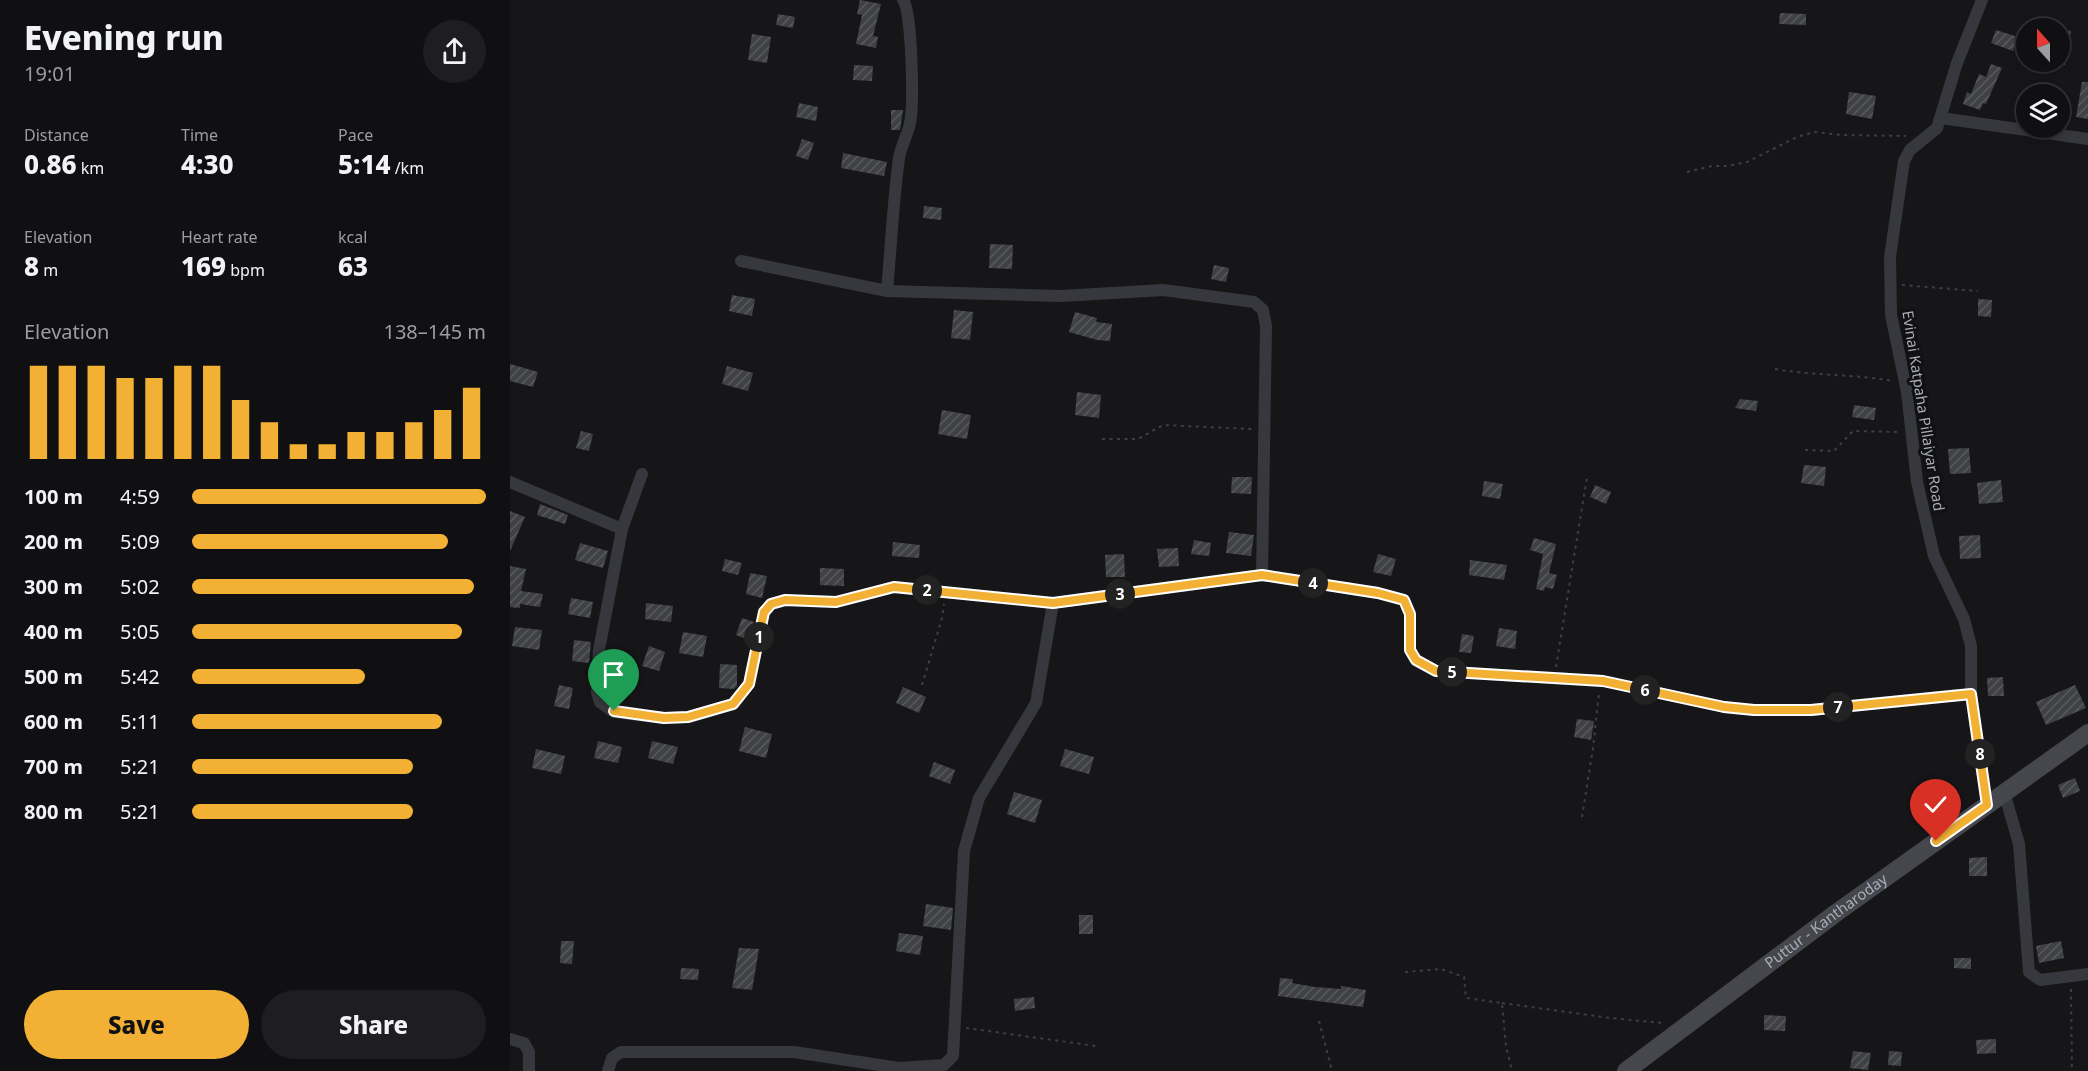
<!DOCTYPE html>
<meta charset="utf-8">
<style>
body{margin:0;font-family:"Noto Sans",sans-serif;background:#1e1e20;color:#f1f3f6;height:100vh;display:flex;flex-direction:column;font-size:22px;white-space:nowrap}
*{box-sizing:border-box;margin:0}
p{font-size:20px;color:#9c9d9f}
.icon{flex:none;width:33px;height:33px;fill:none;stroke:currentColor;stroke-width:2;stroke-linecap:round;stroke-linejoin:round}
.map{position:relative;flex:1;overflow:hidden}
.details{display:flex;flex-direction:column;background:#101012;width:510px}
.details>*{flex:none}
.needle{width:39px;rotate:339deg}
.fabs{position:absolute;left:1506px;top:18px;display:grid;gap:12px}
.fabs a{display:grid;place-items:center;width:54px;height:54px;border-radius:50%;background:#101012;box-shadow:0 3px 9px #0003,0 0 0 2px #303032;font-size:30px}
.pin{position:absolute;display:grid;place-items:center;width:51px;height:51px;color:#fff;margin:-62px -26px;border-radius:50% 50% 50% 0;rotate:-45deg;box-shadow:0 0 6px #0007}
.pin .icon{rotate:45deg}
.km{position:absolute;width:30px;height:30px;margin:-15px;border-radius:50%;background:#222;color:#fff;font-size:16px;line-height:30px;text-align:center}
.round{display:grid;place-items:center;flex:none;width:63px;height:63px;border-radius:32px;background:#1e1e20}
.summary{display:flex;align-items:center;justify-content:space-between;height:102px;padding:0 24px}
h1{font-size:33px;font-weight:800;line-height:45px}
.figures{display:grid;grid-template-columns:repeat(3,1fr);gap:9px;height:102px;padding:6px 24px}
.figures div{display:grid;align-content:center}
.figures b{font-size:26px;font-weight:800}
.figures small{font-size:16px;font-weight:400}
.figures p{font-size:16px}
.chart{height:168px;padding:12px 24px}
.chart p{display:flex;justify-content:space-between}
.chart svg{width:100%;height:108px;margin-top:6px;stroke:#f2b134;stroke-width:6}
.primary-button{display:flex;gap:12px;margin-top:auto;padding:12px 24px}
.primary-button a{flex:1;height:69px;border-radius:36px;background:#f2b134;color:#111;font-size:24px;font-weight:800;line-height:69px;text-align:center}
.primary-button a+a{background:#1e1e20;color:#f1f3f6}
ul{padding:0 24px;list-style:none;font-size:20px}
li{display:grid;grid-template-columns:96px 72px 1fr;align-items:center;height:45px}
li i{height:15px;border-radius:8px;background:#f2b134}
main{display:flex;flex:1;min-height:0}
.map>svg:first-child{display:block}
.building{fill:url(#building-hatch)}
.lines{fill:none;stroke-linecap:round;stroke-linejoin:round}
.path{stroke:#3d3f44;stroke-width:2;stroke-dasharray:3 4.5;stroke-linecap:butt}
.street{stroke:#37383d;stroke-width:12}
.secondary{stroke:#45474d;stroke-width:18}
.route-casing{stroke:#fff;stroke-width:12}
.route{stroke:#f2b134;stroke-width:8}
.labels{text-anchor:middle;stroke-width:6;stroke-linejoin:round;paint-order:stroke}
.street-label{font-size:15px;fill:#a8adb8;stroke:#111113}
</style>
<main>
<section class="details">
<div class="summary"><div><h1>Evening run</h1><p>19:01</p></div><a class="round"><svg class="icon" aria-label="share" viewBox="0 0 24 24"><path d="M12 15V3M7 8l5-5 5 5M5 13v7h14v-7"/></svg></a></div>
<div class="figures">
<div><p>Distance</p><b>0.86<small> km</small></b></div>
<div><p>Time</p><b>4:30</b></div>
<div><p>Pace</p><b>5:14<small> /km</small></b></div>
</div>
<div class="figures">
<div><p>Elevation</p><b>8<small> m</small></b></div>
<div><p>Heart rate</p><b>169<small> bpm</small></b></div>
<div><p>kcal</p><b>63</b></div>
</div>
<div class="chart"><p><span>Elevation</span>138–145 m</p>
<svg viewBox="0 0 160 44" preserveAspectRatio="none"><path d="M5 44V6M15 44V6M25 44V6M35 44V11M45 44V11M55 44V6M65 44V6M75 44V20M85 44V29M95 44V38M105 44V38M115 44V33M125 44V33M135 44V29M145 44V24M155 44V15"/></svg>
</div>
<ul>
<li><b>100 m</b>4:59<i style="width:100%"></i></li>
<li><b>200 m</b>5:09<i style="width:87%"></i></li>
<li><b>300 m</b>5:02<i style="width:96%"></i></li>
<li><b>400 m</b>5:05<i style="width:92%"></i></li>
<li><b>500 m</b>5:42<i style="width:59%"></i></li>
<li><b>600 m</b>5:11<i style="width:85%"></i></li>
<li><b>700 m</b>5:21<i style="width:75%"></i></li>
<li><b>800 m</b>5:21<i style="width:75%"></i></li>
</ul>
<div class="primary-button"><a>Save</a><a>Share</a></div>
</section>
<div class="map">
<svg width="1578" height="1071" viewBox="0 0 1578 1071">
<defs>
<pattern id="building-hatch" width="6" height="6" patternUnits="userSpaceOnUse" patternTransform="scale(1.5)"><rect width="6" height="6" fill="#404145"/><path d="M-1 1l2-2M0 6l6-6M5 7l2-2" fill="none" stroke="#595a5e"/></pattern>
</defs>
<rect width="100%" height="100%" fill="#161618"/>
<!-- building -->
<g class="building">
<polygon points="350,0 371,4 363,36 368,37 366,48 346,44 352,15 347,14"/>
<polygon points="1270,13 1296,14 1296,25 1269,24"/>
<polygon points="268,14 285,17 283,28 266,25"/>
<polygon points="1550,29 1561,31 1555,65 1550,65"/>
<polygon points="1486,30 1508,37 1503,51 1481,43"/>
<polygon points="242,34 261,37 257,63 238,60"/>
<polygon points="1481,64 1492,68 1476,104 1473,103 1470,110 1453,104 1457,92 1461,94 1469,74 1476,77"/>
<polygon points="344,65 363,66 362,81 343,80"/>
<polygon points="1572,82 1578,82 1578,119 1566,117"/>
<polygon points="1339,92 1366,96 1362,119 1336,114"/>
<polygon points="289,103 308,107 306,121 286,117"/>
<polygon points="381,110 393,110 390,130 381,130"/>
<polygon points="292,139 304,143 298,160 286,156"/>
<polygon points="333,153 377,162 374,176 331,168"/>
<polygon points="414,206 432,208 431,220 413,218"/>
<polygon points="480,244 503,245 502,269 479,268"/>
<polygon points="704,265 719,268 716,282 701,279"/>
<polygon points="222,295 245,299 242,316 219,311"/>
<polygon points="1468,299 1482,300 1481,317 1468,316"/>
<polygon points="444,310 463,312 460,340 441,338"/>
<polygon points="565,312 587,318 586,322 602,324 600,341 587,340 559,332"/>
<polygon points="0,364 28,372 23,387 0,381"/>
<polygon points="217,366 243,373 238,391 212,384"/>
<polygon points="567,392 591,395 589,418 565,415"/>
<polygon points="1230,399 1248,401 1246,411 1225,408"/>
<polygon points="1344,405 1366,408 1364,420 1342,417"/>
<polygon points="432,410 461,415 457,439 428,434"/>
<polygon points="71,431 83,434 79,451 66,448"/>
<polygon points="1459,448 1461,473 1440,474 1438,449"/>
<polygon points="1294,465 1316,467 1314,486 1291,483"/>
<polygon points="722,477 742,477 741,494 721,493"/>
<polygon points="1491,480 1493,502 1469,504 1467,483"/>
<polygon points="974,481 993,484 990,499 972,496"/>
<polygon points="1085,485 1101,492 1096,504 1080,497"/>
<polygon points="30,504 58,515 55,524 27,515"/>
<polygon points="0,511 15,517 0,551"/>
<polygon points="719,532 744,535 741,556 716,553"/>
<polygon points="1470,535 1471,558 1450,559 1449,536"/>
<polygon points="1024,538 1046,544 1039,573 1047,575 1043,589 1035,587 1034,591 1026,589 1033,554 1020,550"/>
<polygon points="684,540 701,543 699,556 681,554"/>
<polygon points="383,542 410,545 409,558 382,556"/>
<polygon points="70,543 98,551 93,568 65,560"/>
<polygon points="668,548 669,566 649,567 647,549"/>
<polygon points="614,554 615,577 596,577 595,555"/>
<polygon points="868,554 886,559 881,576 863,572"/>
<polygon points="215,559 232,563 228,575 212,571"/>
<polygon points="960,560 997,565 994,580 959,575"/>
<polygon points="0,566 16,569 11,591 33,594 30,607 10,604 10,608 0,607"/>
<polygon points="310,568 334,569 334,586 310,585"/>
<polygon points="240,573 257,576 252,598 236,594"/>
<polygon points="61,598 83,602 80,618 58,614"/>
<polygon points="136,603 163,606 161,622 135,619"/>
<polygon points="232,618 244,622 239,640 226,635"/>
<polygon points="5,627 32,630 29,650 2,646"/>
<polygon points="989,628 1007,631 1005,649 986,646"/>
<polygon points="173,632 197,636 193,657 169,653"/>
<polygon points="952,634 964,636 961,653 949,652"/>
<polygon points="64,640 81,642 79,663 62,661"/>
<polygon points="139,646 155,652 149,671 132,666"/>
<polygon points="210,664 227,665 227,686 224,689 209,688"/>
<polygon points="1493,677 1494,696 1478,696 1477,678"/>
<polygon points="108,679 122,684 118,695 104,690"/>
<polygon points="49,685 63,688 59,709 44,706"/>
<polygon points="1565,685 1576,708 1536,725 1526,702"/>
<polygon points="393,687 416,697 409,713 386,703"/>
<polygon points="1067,719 1084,721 1081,740 1064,737"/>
<polygon points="235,727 262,734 256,758 229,751"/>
<polygon points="88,741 112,747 108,763 84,758"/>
<polygon points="142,741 168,747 163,764 138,758"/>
<polygon points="26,749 55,756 51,774 22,768"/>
<polygon points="555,749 584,757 579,774 550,766"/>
<polygon points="424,762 445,770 440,784 419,776"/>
<polygon points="1565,778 1570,791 1553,798 1548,785"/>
<polygon points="504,792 532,800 525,823 497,814"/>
<polygon points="1477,857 1477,876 1459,876 1459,858"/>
<polygon points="416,904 443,908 441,930 413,926"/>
<rect x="569" y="915" width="14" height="19"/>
<polygon points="389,933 413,936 410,955 386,951"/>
<polygon points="51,941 64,941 62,964 50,963"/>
<polygon points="1551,941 1554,958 1529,963 1526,946"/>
<polygon points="229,948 249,949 242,990 222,988"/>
<polygon points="1444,958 1461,958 1461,969 1444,968"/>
<polygon points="171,968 189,969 188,980 170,979"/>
<polygon points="770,978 783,979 782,983 805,987 831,989 831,986 856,990 853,1007 768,996"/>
<polygon points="524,997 525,1008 505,1011 504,999"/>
<polygon points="1254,1015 1276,1016 1275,1031 1254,1030"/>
<polygon points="1486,1039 1486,1053 1467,1054 1466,1040"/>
<polygon points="1343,1051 1361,1053 1358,1070 1340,1068"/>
<polygon points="1379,1051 1392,1052 1391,1066 1378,1065"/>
</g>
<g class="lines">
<!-- path -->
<g class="path">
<polyline points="1177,172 1202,166 1217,166 1237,162 1287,137 1304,132 1331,135 1396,136"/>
<polyline points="1392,285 1468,291"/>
<path d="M1265,369C1304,376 1344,374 1383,381"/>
<polyline points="592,439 628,439 653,425 742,429"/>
<polyline points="1295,450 1324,451 1343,431 1390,432"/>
<polyline points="1046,667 1077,477"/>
<polyline points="412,685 432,618 434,604"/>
<polyline points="1072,817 1083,748 1089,693"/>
<polyline points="895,972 931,969 954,977 956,998 992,1003 996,1046 1002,1071"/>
<polyline points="1561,989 1562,1071"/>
<polyline points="992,1003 1100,1018 1153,1023"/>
<polyline points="809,1021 822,1071"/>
<polyline points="456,1028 586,1046"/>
</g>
<!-- street -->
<g class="street">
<polyline points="1472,0 1447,63 1427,128 1400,150 1394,161 1380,257 1381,315 1397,392 1407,482 1424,556 1454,619 1461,646 1461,694 1477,805"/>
<polyline points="1431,118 1578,139"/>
<polyline points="231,261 377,291 551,296 653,290 744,302 753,310 756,326 752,575"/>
<path d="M377,291C381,247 383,202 389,158C391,146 398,134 400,123C404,106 402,10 393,0"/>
<polyline points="132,474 112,529 89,650 87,692 90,702 104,712 154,718 179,717 223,704 239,684 254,613 261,604 275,600 326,602 384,587 543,603 752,575 868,593 894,600 900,614 900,650 906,661 926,671 1093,681 1214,707 1244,710 1301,710 1461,694"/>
<polyline points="0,482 112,529"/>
<polyline points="1494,792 1509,844 1519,972 1530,980 1578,974"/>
<polyline points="0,1039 14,1043 19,1052 19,1071"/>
<polyline points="98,1071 102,1058 111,1052 284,1052 389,1068 434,1065 443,1056 454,851 469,798 526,703 543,603"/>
</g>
<!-- secondary -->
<path class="secondary" id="s1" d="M1116,1071L1326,913L1578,733"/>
</g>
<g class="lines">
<defs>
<polyline id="route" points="104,711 154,718 178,717 223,704 239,684 254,612 261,604 275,600 326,602 384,587 543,603 752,575 868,593 894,600 900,614 900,650 906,660 926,671 1093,681 1214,707 1244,710 1301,710 1461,694 1477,805 1426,841"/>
</defs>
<!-- route casing -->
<use href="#route" class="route-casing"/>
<!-- route -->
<use href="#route" class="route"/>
</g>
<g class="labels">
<!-- street labels -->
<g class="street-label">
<text transform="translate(1413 411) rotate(81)" y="5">Evinai Katpaha Pillaiyar Road</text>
<text dy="5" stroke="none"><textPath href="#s1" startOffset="250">Puttur - Kantharoday</textPath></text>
</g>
</g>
</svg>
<div class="fabs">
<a><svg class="needle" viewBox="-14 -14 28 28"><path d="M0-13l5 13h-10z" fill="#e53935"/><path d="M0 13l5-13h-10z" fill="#9c9d9f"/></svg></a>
<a><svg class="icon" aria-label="layers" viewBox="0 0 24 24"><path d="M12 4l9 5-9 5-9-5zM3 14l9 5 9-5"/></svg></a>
</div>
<div class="pin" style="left:104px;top:711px;background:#1e9e55"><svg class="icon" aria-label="arrive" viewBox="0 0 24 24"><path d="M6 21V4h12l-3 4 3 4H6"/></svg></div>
<div class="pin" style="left:1426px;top:841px;background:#d93025"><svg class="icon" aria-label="check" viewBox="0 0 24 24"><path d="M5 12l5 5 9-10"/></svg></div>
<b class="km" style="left:249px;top:637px">1</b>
<b class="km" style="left:417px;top:590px">2</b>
<b class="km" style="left:610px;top:594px">3</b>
<b class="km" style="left:803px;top:583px">4</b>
<b class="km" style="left:942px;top:672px">5</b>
<b class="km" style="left:1135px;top:690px">6</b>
<b class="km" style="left:1328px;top:707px">7</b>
<b class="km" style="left:1470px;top:754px">8</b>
</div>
</main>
